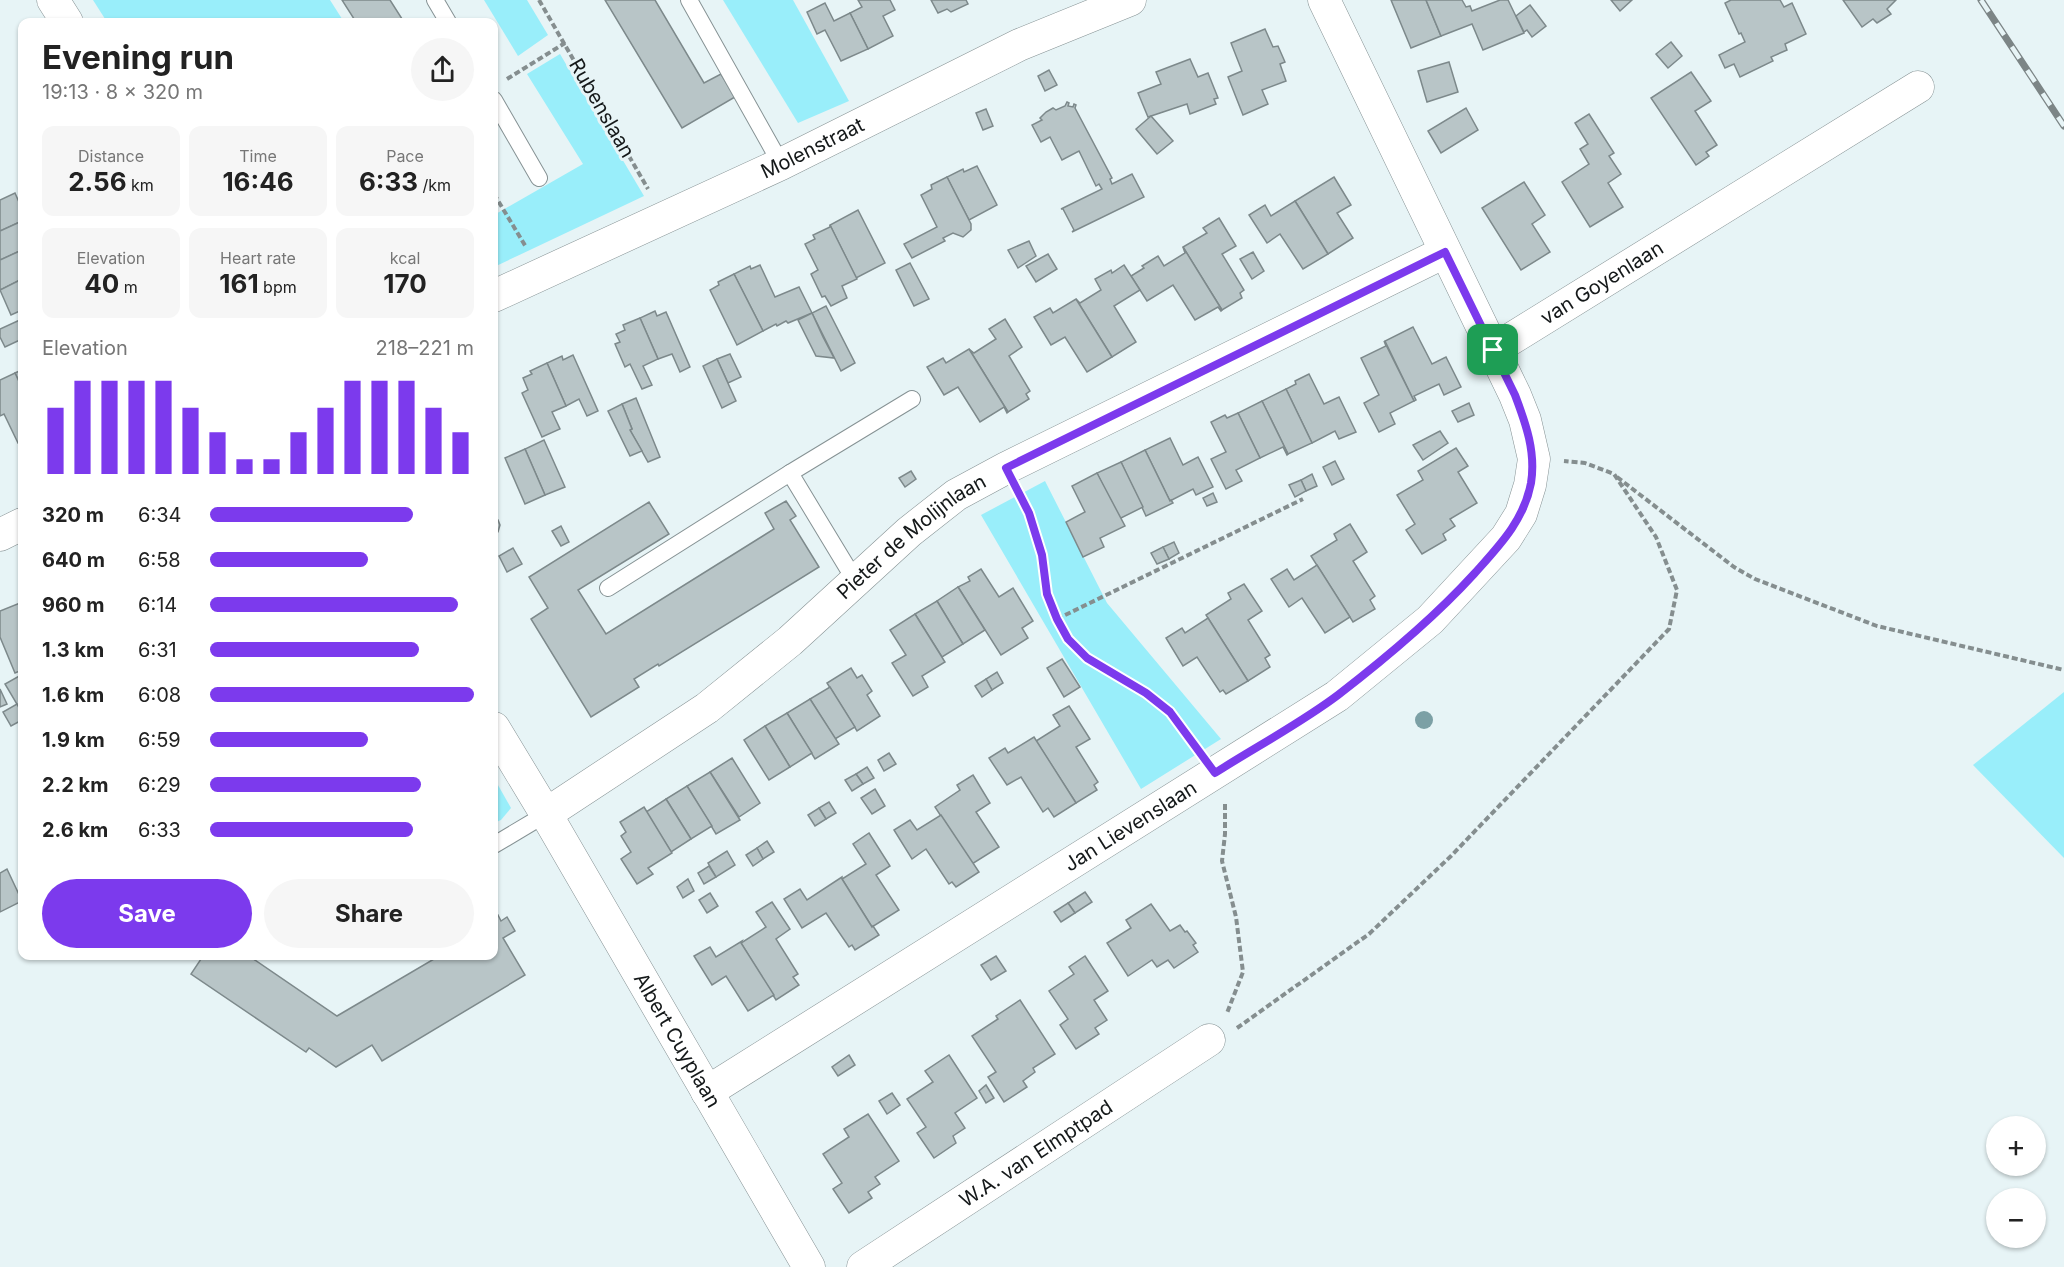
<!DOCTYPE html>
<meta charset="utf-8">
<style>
body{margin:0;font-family:Inter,sans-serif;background:#f6f6f6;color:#222;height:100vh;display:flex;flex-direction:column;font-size:22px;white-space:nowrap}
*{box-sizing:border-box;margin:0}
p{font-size:20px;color:#767676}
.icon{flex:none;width:33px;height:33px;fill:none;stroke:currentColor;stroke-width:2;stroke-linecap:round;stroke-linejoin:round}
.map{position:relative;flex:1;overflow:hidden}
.sheet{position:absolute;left:18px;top:18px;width:480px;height:942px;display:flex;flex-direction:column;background:#fff;border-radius:12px;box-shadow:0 2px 4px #0004}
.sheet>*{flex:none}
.controls{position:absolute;left:1986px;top:1116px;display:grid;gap:12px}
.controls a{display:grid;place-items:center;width:60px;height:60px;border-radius:50%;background:#fff;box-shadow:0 2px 4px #0004;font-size:30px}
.pin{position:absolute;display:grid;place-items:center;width:51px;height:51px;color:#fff;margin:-26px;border-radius:12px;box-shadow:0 3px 9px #0006}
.round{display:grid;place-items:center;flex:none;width:63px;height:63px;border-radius:32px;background:#f6f6f6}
.headline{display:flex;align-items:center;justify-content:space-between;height:102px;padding:0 24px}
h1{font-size:33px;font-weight:700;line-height:45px}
.stats{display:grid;grid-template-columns:repeat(3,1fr);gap:9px;height:102px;padding:6px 24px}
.stats div{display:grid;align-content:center;border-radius:12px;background:#f6f6f6;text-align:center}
.stats b{font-size:26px;font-weight:700}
.stats small{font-size:16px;font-weight:400}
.stats p{font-size:16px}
.chart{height:168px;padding:12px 24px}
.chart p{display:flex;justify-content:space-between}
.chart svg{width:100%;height:108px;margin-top:6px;stroke:#7c3aed;stroke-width:6}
.button{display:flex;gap:12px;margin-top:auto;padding:12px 24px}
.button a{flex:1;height:69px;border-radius:36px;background:#7c3aed;color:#fff;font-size:24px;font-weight:700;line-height:69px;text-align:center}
.button a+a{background:#f6f6f6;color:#222}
ul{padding:0 24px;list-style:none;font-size:20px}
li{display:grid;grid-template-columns:96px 72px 1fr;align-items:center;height:45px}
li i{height:15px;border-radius:8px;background:#7c3aed}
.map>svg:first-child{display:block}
.green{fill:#99eefa}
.building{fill:#b8c5c7;stroke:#7d898b;stroke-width:1.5}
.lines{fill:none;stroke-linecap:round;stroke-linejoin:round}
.lane-casing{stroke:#869294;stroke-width:18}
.street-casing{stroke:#869294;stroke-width:33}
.path{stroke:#858e8f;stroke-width:4;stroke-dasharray:6 3;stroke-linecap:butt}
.lane{stroke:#fff;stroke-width:16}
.street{stroke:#fff;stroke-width:32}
.rail-casing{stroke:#7c8586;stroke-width:7}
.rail{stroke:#e7f4f6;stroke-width:4.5;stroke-dasharray:14;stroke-linecap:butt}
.tree{fill:#7ca0a5}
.route-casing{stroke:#fff;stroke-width:12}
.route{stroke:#7c3aed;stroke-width:8}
.labels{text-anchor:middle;stroke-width:6;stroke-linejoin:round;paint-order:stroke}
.street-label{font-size:20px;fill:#141819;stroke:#e7f4f6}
</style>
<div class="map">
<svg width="2064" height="1267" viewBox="0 0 2064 1267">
<rect width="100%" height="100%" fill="#e7f4f6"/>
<!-- green -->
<g class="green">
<polygon points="93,0 330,0 344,22 107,22"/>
<polygon points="484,0 527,0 548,35 518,56"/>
<polygon points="723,0 793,0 849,101 798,123"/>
<polygon points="560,54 644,196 494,267 494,215 583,164 527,74"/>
<polygon points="1045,481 1107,603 1221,739 1141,789 981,515"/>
<polygon points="2064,692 2064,858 1973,765"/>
<polygon points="494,778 511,808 501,820 494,823"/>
</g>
<!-- building -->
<g class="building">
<polygon points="342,0 390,0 404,22 356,22"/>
<polygon points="605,0 655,0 704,83 721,74 735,97 682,128"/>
<polygon points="858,0 890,0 895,10 883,16 893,36 868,49 850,13 862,7"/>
<polygon points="931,0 966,0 968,4 951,12 947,9 938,13"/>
<polygon points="1391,0 1426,0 1441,36 1411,48"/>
<polygon points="1426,0 1462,0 1466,7 1470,6 1472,11 1500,0 1508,0 1524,33 1483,50 1472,24 1441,36"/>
<polygon points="1611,0 1632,0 1620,11"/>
<polygon points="1731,0 1780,0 1784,7 1792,3 1806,34 1785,44 1787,50 1771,57 1773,61 1740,77 1734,64 1725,68 1719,55 1745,42 1741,33 1739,34 1725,3"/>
<polygon points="1843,0 1896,0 1887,9 1891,14 1877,23 1873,19 1862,27"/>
<polygon points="825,3 834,21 850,13 868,49 841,61 825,30 817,34 807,12"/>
<polygon points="1530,5 1546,26 1532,37 1527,30 1524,32 1516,16"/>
<polygon points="1265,29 1273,47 1278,46 1285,62 1280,64 1286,81 1262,90 1268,104 1243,115 1228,77 1242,71 1231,43"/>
<polygon points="1671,42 1682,56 1668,68 1656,54"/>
<polygon points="1190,59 1198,77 1208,73 1218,98 1214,99 1216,104 1190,114 1187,104 1148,117 1138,93 1161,84 1156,72"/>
<polygon points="1449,62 1458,92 1427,102 1418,71"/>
<polygon points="1049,70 1057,85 1045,91 1038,76"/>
<polygon points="1691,72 1711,101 1695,111 1717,145 1706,152 1709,156 1696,165 1651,98"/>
<polygon points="1067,102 1069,103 1068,106 1073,107 1074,104 1076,105 1075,108 1112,178 1110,179 1112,184 1132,174 1144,197 1072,232 1074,230 1063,209 1061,209 1102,189 1099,184 1096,186 1079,151 1062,160 1050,137 1041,142 1032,125 1042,120 1040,118 1046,112 1053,108 1056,110 1065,106"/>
<polygon points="1466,108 1478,130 1441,153 1428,131"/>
<polygon points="986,109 993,126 983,130 976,113"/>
<polygon points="1589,114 1614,153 1609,156 1621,174 1608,183 1623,207 1590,227 1562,182 1589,164 1580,149 1588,144 1575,123"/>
<polygon points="1151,116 1173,141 1157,154 1136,129"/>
<polygon points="977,166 997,205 969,220 947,177 963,169 964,172"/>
<polygon points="947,177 971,224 971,230 963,237 953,233 943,238 945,241 912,258 904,244 937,227 921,195 932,189 931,185"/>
<polygon points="1334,177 1351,205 1337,213 1353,238 1328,254 1295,201"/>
<polygon points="1524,182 1545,215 1532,224 1550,252 1521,270 1482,208"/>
<polygon points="15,193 22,209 22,221 0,231 0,200"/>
<polygon points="1295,201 1328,254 1303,269 1280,234 1267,243 1249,215 1265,205 1271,216"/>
<polygon points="858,210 885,263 856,278 830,225"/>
<polygon points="1219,218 1236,246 1222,254 1244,290 1240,293 1242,298 1222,310 1183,247 1207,233 1203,228"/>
<polygon points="22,221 22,250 0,260 0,231"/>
<polygon points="830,225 857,279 842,286 847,298 831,306 825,296 822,297 811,274 818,270 805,244 815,239 813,235 830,227"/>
<polygon points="1029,241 1036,256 1018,268 1008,250"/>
<polygon points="1183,247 1222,310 1221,311 1218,307 1195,320 1173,285 1147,301 1131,276 1144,268 1142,266 1158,256 1164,266 1185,253"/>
<polygon points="22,250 22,279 0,290 0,260"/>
<polygon points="1253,252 1264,271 1252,279 1240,259"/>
<polygon points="1048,254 1057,269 1036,282 1026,266"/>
<polygon points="910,263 929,299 914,306 896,270"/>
<polygon points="760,265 775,297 799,287 812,313 788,323 786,321 777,326 776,324 763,331 734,274 750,266 751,269"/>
<polygon points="1124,265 1140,290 1114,306 1136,342 1112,357 1076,299 1080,303 1101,290 1095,279 1111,270 1112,273"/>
<polygon points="734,274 763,331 737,345 710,290 719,285 718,282"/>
<polygon points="22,279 22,310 11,315 0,290"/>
<polygon points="1076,299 1112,357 1087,372 1065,337 1051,345 1034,317 1050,308 1053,313"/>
<polygon points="826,306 855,363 841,371 812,313"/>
<polygon points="655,311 657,316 666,312 690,367 680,372 672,354 658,359 640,318"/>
<polygon points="812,313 823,337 834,358 816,356 798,320"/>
<polygon points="640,318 658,359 643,366 652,385 642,389 630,364 625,367 615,344 620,342 616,334 625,330 623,325"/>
<polygon points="22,319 22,339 5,347 0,337 0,329"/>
<polygon points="1005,319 1022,347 1009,356 1030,391 1026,394 1029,399 1008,412 969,349 974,353 996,339 989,329"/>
<polygon points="1413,327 1432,364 1446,357 1461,387 1444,395 1439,384 1414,396 1416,400 1414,401 1385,341"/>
<polygon points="1384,341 1414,401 1390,413 1395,424 1379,432 1364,403 1379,395 1361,358 1386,346"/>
<polygon points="969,349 1008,412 1007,413 1004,407 980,422 958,387 944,395 927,367 943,358 946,363"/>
<polygon points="730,354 741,377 728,383 717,359"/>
<polygon points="573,355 598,411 587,416 579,399 566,406 547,363 562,356 563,360"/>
<polygon points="717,359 736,401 722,408 703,366"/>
<polygon points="547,363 566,406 552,412 560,429 542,437 522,393 528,390 523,378 532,374 530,371"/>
<polygon points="22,370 22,388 15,373"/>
<polygon points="15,373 22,388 22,441 18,443 4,414 0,416 0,380"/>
<polygon points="1309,374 1324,404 1339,397 1356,432 1339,439 1335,431 1312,443 1286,389 1296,384 1295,381"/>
<polygon points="1286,389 1312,443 1288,454 1262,401"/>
<polygon points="636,398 660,457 648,462 630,430 632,429 622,404"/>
<polygon points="1262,401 1288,454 1287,455 1283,447 1260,458 1238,413"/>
<polygon points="1469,403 1474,415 1458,422 1452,411"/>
<polygon points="622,404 632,429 630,430 642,451 630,456 608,411"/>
<polygon points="1238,413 1260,458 1236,470 1242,481 1226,489 1211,459 1226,452 1211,422 1225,415 1227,418"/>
<polygon points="1440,431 1448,443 1423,460 1413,445"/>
<polygon points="1170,438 1183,465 1198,457 1213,487 1196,495 1193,489 1170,501 1145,450"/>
<polygon points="544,440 565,487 545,495 525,449"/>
<polygon points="1456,448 1468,466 1458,472 1477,503 1450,519 1455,526 1443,534 1446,540 1422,554 1406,530 1415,524 1397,495 1423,480 1418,471"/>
<polygon points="525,449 545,495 525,504 505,458"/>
<polygon points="1145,450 1170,501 1171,500 1173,503 1146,516 1121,462"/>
<polygon points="1335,461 1344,479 1332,485 1323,467"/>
<polygon points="1121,462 1143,507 1119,519 1097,473"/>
<polygon points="911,471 916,479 905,487 899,478"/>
<polygon points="1097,473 1125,526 1100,538 1104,547 1083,557 1066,522 1085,512 1072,486"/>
<polygon points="1312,474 1317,486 1306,491 1301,480"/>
<polygon points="1301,480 1306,491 1295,497 1289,485"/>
<polygon points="1213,493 1217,502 1207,506 1203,498"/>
<polygon points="786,501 796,516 790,520 819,567 659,666 658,664 634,679 639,687 591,717 531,619 548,608 529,577 649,502 669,534 578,590 606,634 774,529 765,513"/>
<polygon points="494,519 498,520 500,525 498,532 494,533"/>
<polygon points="1350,524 1367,552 1353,561 1375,596 1370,600 1375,609 1353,622 1311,556 1337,540 1334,534"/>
<polygon points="561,526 569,542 561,546 552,531"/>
<polygon points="1174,542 1179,553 1169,559 1163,547"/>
<polygon points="1163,547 1169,559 1157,564 1151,553"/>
<polygon points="513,548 522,564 507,572 499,556"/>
<polygon points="1317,565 1350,617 1325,633 1302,598 1289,607 1271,579 1287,569 1294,580"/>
<polygon points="981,569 999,597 1013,588 1033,621 1022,628 1028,638 1001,655 958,587 970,581 968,577"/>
<polygon points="1244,584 1262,611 1248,620 1270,655 1265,658 1270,667 1248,681 1206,615 1231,599 1228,593"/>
<polygon points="958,587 985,630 963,644 937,601"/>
<polygon points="937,601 963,644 942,657 915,614"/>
<polygon points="20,603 22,609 22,670 15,673 0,637 0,611"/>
<polygon points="915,614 945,662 922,676 928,687 913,696 892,663 906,655 890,630"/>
<polygon points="1208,618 1248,681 1226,694 1223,690 1220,692 1197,657 1183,666 1166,638 1182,628 1185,633"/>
<polygon points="1062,659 1080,687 1064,697 1047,668"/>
<polygon points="851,668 857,678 862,675 872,691 867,695 880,716 857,731 827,683"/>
<polygon points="997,672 1003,683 992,690 986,679"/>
<polygon points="21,675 22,703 18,706 5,684"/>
<polygon points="986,679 992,690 982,697 975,686"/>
<polygon points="830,687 855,727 835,739 810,699"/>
<polygon points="0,689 7,704 0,707"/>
<polygon points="810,699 839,744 815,759 787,713"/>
<polygon points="17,704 22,714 22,720 11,726 3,712"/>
<polygon points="1069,706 1090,739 1076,747 1098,782 1094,785 1097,790 1076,803 1036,741 1060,726 1053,715"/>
<polygon points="787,713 812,753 790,767 765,726"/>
<polygon points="765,726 790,767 769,780 744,740"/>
<polygon points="1034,737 1076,803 1054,817 1048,808 1043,812 1021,777 1007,785 989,758 1005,748 1008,753"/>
<polygon points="889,753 896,764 884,771 878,760"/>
<polygon points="732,758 760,803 739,817 710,772"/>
<polygon points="867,767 874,778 863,784 856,774"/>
<polygon points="710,772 740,820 716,834 687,786"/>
<polygon points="856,774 863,784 852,791 845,780"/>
<polygon points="973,775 990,803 976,812 999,847 972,864 935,807 960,790 957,785"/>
<polygon points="687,786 712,826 691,839 666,799"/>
<polygon points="875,789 885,806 872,814 861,798"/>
<polygon points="666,799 691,839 671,852 646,812"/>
<polygon points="829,802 836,813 826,819 819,808"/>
<polygon points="644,807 672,853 648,868 653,874 637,884 621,859 631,852 621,836 626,832 620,822"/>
<polygon points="819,808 826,819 815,826 808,815"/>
<polygon points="941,815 979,872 956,887 952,882 949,884 926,849 912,859 894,830 910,820 917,830"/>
<polygon points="869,833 890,866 876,875 899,910 872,927 842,879 866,864 853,844"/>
<polygon points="767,841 774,852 763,859 757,848"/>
<polygon points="757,848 763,859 753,866 746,855"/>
<polygon points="727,851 735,865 716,877 708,863"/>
<polygon points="709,866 716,877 704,884 698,873"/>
<polygon points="7,869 22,901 0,912 0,873"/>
<polygon points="842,877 842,879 872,927 873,926 879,935 855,950 852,945 849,947 826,913 802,928 784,899 800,889 807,900"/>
<polygon points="688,879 694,891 683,898 677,887"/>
<polygon points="1085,892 1092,902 1075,913 1068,903"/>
<polygon points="710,893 718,906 707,913 699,900"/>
<polygon points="772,902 790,929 776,939 798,974 793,977 799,985 776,1000 741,943 766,927 756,912"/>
<polygon points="1068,903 1075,913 1061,922 1054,912"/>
<polygon points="1151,904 1170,931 1180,925 1185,932 1187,931 1196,943 1193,945 1198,952 1174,968 1168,960 1157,967 1152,960 1128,976 1107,943 1131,928 1126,920"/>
<polygon points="498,915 501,921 507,917 515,931 503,938 525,975 382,1061 372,1045 336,1067 309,1048 306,1052 191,974 203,956 249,956 337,1016 439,956 494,956 494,917"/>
<polygon points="742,941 741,943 774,995 748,1011 726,976 712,985 694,956 710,947 716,957"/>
<polygon points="996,956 1006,971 991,980 981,965"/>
<polygon points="1085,956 1108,991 1094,1000 1107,1020 1095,1028 1099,1034 1076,1049 1060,1025 1068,1019 1049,991 1074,974 1069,967"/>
<polygon points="1020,1000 1055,1054 1033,1068 1035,1072 1023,1081 1027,1087 1004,1102 988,1077 996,1072 972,1036 998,1019 996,1016"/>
<polygon points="849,1055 855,1065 838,1076 832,1067"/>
<polygon points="949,1055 977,1098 955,1113 965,1128 953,1136 956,1143 934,1158 917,1133 926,1127 907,1099 933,1082 925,1071"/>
<polygon points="986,1085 994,1098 986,1103 979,1091"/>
<polygon points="892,1093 900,1105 887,1114 879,1101"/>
<polygon points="868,1114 899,1161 875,1177 880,1184 868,1192 872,1198 849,1213 833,1189 842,1183 823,1154 849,1137 844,1129"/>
</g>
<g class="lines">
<defs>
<g id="lane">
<polyline points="435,0 448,22"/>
<polyline points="689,0 781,164"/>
<polyline points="494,100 539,178"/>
<polyline points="856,582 790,473 912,399"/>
<polyline points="608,588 790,473"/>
<polyline points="494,845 546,814"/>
</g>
<g id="street">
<polyline points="53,0 67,22"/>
<path id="s1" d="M494,296L781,164L1019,45L1130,0"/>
<path id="s2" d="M1493,350L1918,87"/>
<polyline points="0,535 22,524"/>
<path id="s3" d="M494,728L546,814L809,1267"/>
<path id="s4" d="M546,814L707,708L790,641L909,532L956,495L1006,468L1445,252"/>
<path id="s5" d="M707,1092L1337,696L1430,620L1506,538L1521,514L1530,485L1534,459L1525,420L1515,395L1324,0"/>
<path id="s6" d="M863,1267L1209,1040"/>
</g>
</defs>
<!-- lane casing -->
<use href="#lane" class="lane-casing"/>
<!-- street casing -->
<use href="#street" class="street-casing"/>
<!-- path -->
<g class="path">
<polyline points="539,0 648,189"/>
<polyline points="507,79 565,43"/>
<polyline points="494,194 526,247"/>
<polyline points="1617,477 1734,567 1755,579 1877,626 2064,670"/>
<path d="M1020,495C1030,514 1037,535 1042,556C1048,586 1049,612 1068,639C1086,665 1120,676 1146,694C1167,708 1181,726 1196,747"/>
<polyline points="1057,619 1303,499"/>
<polyline points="1225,804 1225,834 1222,861 1236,917 1243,972 1227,1013"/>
<polyline points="1237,1028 1369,934 1451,856 1669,629 1677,590 1656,537 1614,474 1585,463 1564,461"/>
</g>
<!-- lane -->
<use href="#lane" class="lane"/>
<!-- street -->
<use href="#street" class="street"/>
<defs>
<polyline id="rail" points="1981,0 2064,126"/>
</defs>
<!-- rail casing -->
<use href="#rail" class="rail-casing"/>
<!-- rail -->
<use href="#rail" class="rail"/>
</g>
<!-- trees -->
<circle class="tree" cx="1424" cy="720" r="9"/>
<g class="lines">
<defs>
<path id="route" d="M1445,252L1515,395C1526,424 1536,452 1531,483C1524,521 1498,547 1474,574C1433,619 1386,658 1338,695C1301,723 1254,748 1215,773L1170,712L1146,693L1087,658L1068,639L1057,619L1047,594L1042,555L1029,513L1006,468Z"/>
</defs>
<!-- route casing -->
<use href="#route" class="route-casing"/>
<!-- route -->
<use href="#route" class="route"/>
</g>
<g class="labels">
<!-- street labels -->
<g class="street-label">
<text transform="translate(602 108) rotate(60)" y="7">Rubenslaan</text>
<text dy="7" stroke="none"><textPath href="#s1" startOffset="351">Molenstraat</textPath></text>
<text dy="7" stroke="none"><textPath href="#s2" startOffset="128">van Goyenlaan</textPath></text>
<text dy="7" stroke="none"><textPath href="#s4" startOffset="460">Pieter de Molijnlaan</textPath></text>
<text dy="7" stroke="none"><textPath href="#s5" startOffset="500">Jan Lievenslaan</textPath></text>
<text dy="7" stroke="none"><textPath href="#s3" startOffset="362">Albert Cuyplaan</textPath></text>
<text dy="7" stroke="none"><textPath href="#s6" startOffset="207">W.A. van Elmptpad</textPath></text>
</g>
</g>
</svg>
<div class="controls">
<a>+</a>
<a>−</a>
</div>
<div class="pin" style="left:1493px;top:350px;background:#1e9e55"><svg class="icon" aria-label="arrive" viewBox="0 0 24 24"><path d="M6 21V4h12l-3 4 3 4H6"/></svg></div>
<section class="sheet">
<div class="headline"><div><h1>Evening run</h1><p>19:13 · 8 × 320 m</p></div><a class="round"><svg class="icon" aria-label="share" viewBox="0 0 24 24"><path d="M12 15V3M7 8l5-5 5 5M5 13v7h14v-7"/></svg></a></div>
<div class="stats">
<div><p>Distance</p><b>2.56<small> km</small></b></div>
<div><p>Time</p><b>16:46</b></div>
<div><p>Pace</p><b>6:33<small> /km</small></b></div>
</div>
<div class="stats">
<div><p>Elevation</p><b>40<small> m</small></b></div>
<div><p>Heart rate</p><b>161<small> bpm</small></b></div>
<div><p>kcal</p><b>170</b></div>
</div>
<div class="chart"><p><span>Elevation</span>218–221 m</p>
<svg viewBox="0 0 160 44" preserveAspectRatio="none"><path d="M5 44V17M15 44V6M25 44V6M35 44V6M45 44V6M55 44V17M65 44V27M75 44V38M85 44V38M95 44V27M105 44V17M115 44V6M125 44V6M135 44V6M145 44V17M155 44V27"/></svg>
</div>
<ul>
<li><b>320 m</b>6:34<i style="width:77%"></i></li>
<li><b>640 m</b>6:58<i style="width:60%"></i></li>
<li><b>960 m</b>6:14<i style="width:94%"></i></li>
<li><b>1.3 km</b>6:31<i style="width:79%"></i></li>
<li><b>1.6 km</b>6:08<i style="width:100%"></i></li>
<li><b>1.9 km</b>6:59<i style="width:60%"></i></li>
<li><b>2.2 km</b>6:29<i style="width:80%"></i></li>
<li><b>2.6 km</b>6:33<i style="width:77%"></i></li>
</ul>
<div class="button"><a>Save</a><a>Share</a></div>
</section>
</div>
